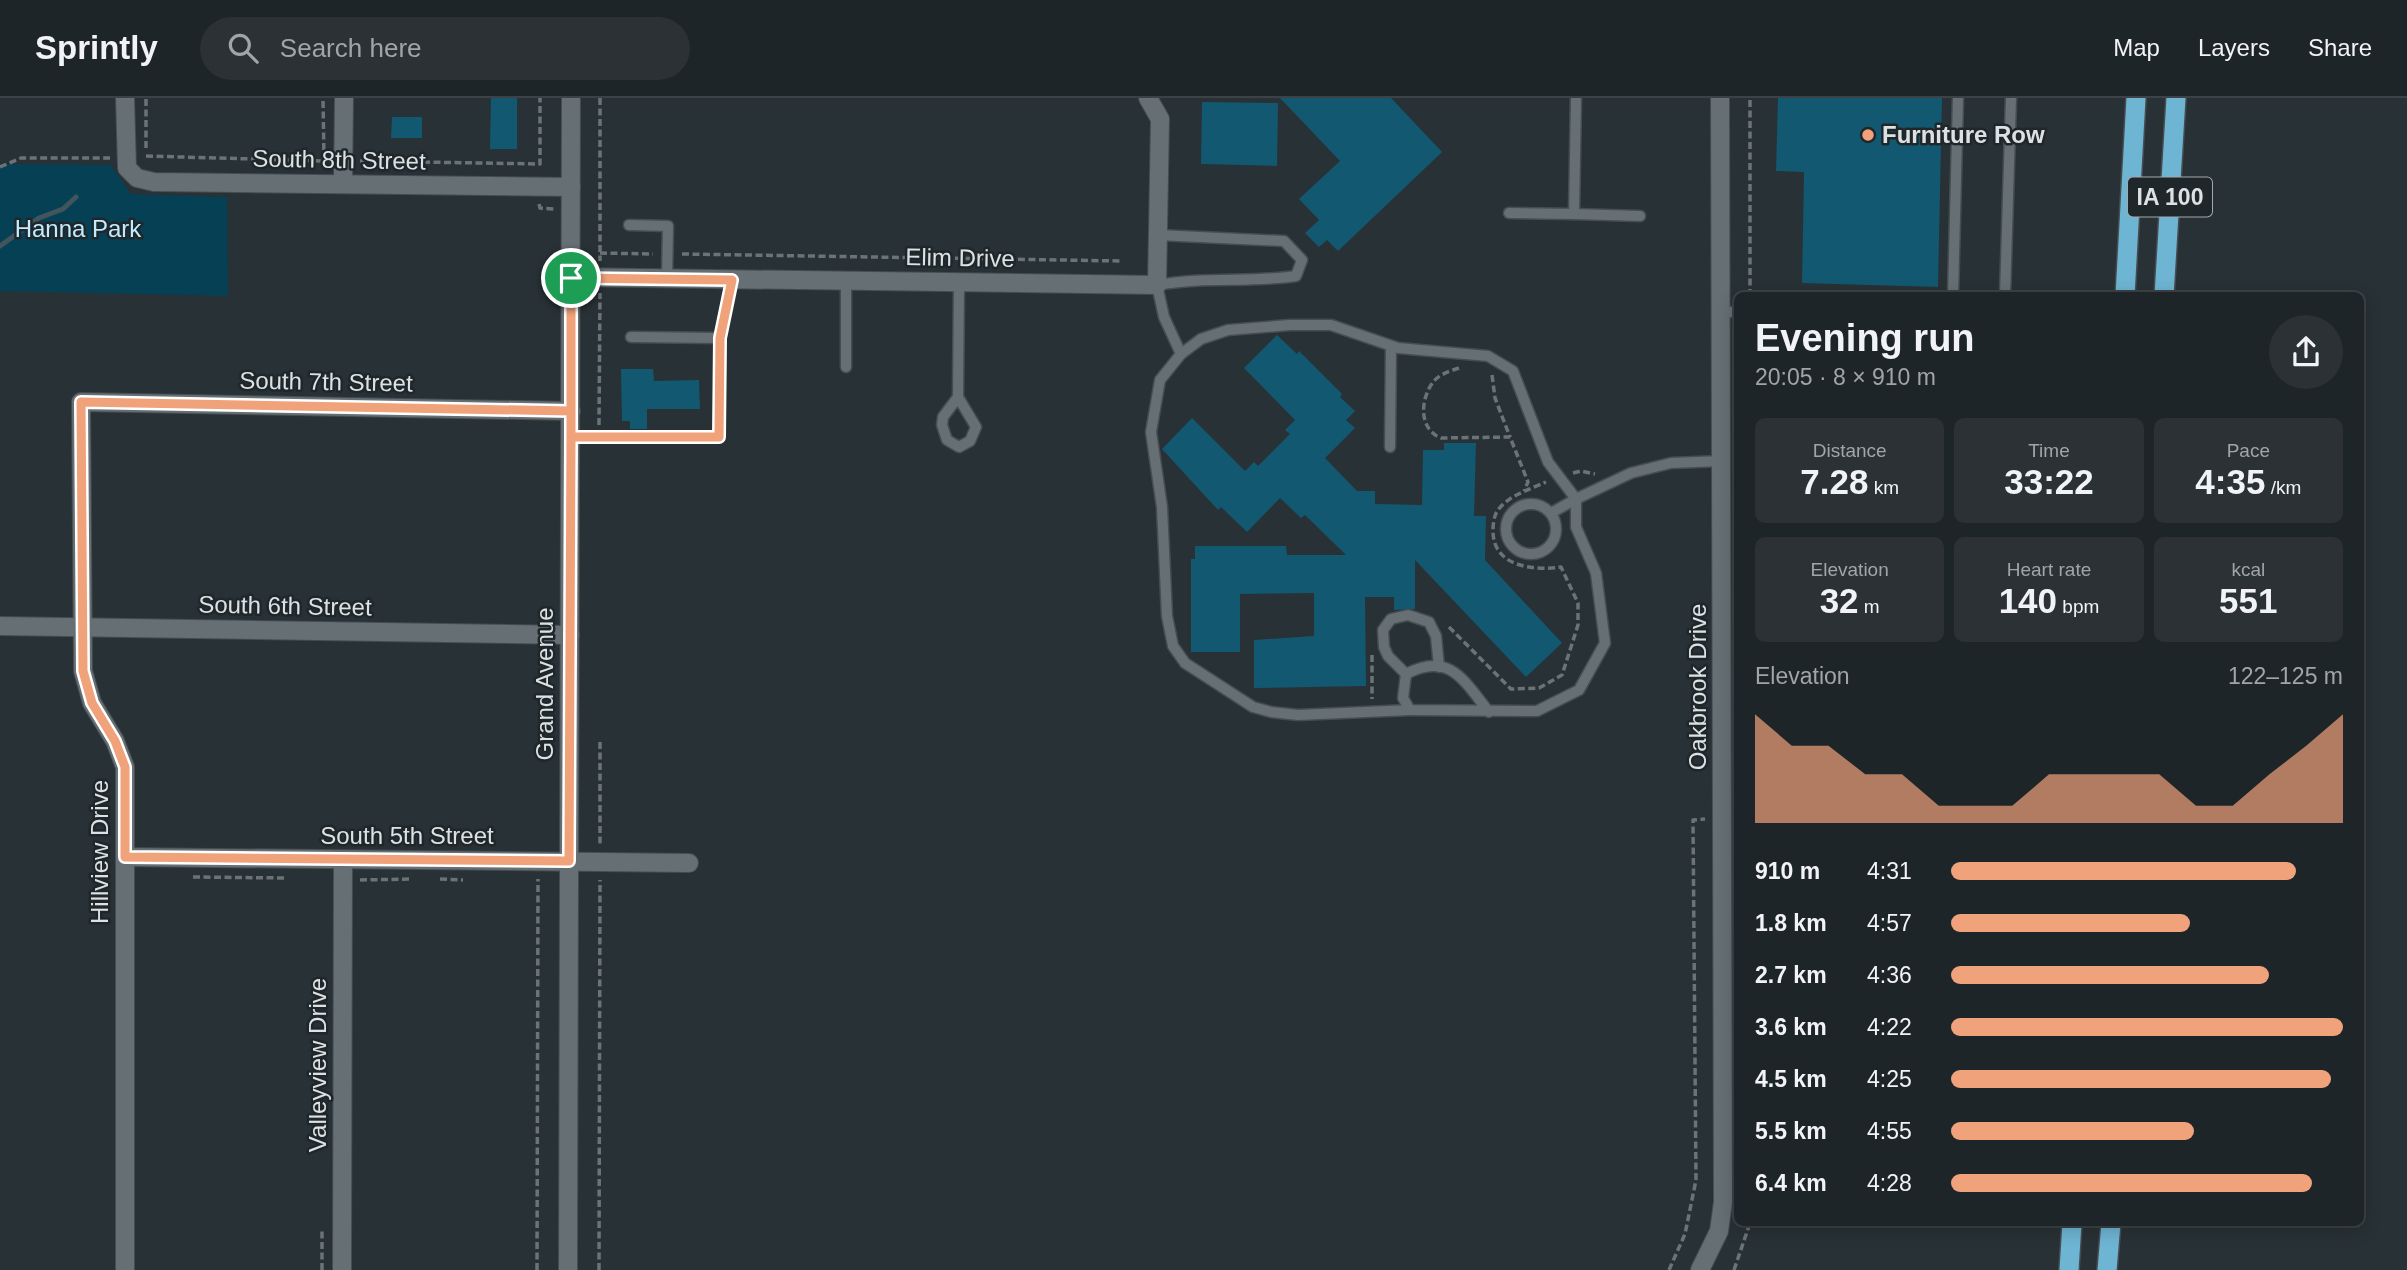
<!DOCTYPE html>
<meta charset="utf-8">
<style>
body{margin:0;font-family:Helvetica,sans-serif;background:#2b3134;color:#f1f3f6;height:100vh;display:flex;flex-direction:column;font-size:26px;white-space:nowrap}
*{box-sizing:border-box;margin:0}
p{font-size:23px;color:#a1a5a8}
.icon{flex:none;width:38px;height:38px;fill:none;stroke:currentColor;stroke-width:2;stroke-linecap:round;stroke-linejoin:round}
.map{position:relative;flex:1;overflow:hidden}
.sheet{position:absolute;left:1734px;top:194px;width:630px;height:934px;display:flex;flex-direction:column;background:#1e2528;border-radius:10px;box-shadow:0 4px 18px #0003,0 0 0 2px #3c4245}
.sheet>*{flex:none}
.pin{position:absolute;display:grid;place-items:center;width:60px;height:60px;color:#fff;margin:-30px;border:4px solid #fff;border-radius:50%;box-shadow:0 2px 7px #0007}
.round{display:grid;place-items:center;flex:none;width:74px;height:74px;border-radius:37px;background:#2b3134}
.overview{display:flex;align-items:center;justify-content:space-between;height:119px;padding:0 21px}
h1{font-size:38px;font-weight:600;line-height:52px}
.stats{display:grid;grid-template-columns:repeat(3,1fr);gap:10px;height:119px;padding:7px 21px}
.stats div{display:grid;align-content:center;border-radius:10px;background:#2b3134;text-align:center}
.stats b{font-size:35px;font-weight:600}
.stats small{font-size:19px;font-weight:400}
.stats p{font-size:19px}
.chart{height:196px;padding:14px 21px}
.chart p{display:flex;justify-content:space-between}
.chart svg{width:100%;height:126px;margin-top:7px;fill:#f0a27a;opacity:.7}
ul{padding:0 21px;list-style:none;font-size:23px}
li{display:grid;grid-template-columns:112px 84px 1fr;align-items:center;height:52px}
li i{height:18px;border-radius:9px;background:#f0a27a}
header{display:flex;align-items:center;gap:42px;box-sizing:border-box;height:98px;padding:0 35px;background:#1e2528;border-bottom:2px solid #3c4245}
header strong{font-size:33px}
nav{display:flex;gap:38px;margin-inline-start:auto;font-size:24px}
.search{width:490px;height:63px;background:#2b3134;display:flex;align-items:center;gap:18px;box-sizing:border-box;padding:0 24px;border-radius:38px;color:#a1a5a8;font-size:26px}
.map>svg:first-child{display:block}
.green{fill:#064054}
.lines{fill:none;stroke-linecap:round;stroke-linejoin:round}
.stream{stroke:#42555d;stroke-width:5}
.building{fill:#135871}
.service-casing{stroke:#464d51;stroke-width:13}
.minor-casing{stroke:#464d51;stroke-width:20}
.trunk-casing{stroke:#464d51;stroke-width:22}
.path{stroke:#6b7376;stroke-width:3.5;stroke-dasharray:7 3.5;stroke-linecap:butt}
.service{stroke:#656f74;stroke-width:10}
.minor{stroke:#656f74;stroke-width:18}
.trunk{stroke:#6eb4d3;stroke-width:19}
.route-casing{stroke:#fff;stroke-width:14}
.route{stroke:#f0a27a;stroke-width:9}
.poi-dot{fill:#f0a27a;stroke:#1f272b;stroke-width:2.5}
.labels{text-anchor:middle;stroke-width:5;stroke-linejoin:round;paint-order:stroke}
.shield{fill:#1f272b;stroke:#a3aaac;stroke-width:2}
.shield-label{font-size:23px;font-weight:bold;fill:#dce2e4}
.poi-label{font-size:24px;font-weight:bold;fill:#dce2e4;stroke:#1f272b;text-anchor:start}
.street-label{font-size:24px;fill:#dce2e4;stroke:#1f272b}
.park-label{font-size:24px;fill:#c1ebfe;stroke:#1f272b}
</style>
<header>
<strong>Sprintly</strong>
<div class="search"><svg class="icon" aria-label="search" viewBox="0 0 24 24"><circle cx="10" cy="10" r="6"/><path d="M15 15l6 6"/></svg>Search here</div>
<nav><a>Map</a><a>Layers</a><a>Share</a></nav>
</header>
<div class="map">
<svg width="2407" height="1172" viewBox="0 0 2407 1172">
<rect width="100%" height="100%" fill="#283135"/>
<!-- green -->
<polygon class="green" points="0,66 111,67 131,96 227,99 228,198 0,193"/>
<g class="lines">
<!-- stream -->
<polyline class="stream" points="0,148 39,120 63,111 76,99"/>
</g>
<!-- building -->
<g class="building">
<polygon points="491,0 517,0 517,51 490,51"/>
<polygon points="1280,0 1391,0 1442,54 1338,153 1327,142 1319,149 1305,135 1319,122 1299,101 1340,63"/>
<polygon points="1778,0 1942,0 1938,189 1802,185 1804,74 1776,73"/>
<polygon points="1202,4 1278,5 1277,68 1201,66"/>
<polygon points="392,19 422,19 422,40 391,40"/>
<polygon points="1277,237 1297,256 1299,253 1342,296 1340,299 1355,313 1346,322 1355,330 1325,360 1357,393 1375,393 1375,406 1422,407 1423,352 1444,352 1444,345 1476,345 1474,418 1486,418 1485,462 1562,545 1526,579 1415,462 1415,511 1394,512 1394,499 1365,499 1366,588 1254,590 1254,542 1314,538 1314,495 1240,496 1240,554 1191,554 1191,461 1195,461 1195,448 1286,448 1287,457 1346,457 1305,417 1301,420 1280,400 1247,434 1221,409 1218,412 1162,351 1192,320 1245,373 1254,364 1258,368 1290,336 1285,332 1295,322 1244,270"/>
<polygon points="621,271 653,271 654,283 699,282 700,311 647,311 647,331 630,331 630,323 622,323"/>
</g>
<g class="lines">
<defs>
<g id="service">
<polyline points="1576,0 1574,116 1640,118"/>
<polyline points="1509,115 1574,116"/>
<polyline points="629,127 668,128 667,181"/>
<path d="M1158,137L1284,143L1302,162L1296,178C1249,185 1206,178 1157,187L1164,219L1181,256"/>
<polyline points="1953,198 1958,0"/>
<polyline points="2005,198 2011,0"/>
<polyline points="1721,214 1738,214"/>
<polyline points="720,240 732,182"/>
<polyline points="846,269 846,183"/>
<polyline points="958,299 976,329 970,343 959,349 947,342 942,327 943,319 958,299 959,184"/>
<polyline points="571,339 719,339 720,240 631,239"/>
<polyline points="1390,349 1391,248"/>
<circle cx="1531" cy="431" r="25"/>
<polyline points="1406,576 1388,558 1384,549 1383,532 1391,521 1408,517 1429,524 1436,538 1439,569"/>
<polyline points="1410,612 1298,617 1271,614 1253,609 1185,565 1173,548 1167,518 1162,409 1151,334 1160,282 1181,256 1201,241 1228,232 1290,227 1331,227 1398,250 1488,258 1513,273 1548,364 1576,401 1551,415"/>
<path d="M1489,614C1464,583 1450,553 1406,576L1403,600L1410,612L1537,613L1579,592L1605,545L1596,475L1576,429V401L1631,375L1671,365L1722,363"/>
</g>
<g id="minor">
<polyline points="125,0 127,70 137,80 154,84 571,89"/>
<polyline points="343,86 344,0"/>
<polyline points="571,179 1157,187 1160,21 1148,0"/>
<polyline points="0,528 570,537"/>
<polyline points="125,759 689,765"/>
<polyline points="125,1172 125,669 115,643 92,605 83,573 81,304 571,313"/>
<polyline points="342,1172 343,762"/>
<polyline points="568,1172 571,0"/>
<polyline points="1700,1172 1719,1133 1723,1104 1720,0"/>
</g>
<g id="trunk">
<polyline points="2125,198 2136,0"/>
<polyline points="2164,198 2176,0"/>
<polyline points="2069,1172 2072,1125"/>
<polyline points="2107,1172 2111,1125"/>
</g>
</defs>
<!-- service casing -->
<use href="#service" class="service-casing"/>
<!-- minor casing -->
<use href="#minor" class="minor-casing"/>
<!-- trunk casing -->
<use href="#trunk" class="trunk-casing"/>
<!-- path -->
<g class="path">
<polyline points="600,0 600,163"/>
<polyline points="146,50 146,0"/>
<polyline points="146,58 324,63 323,0"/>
<polyline points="360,63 540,66 540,0"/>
<polyline points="0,69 21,60 110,60"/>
<polyline points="539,106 540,110 555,111"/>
<polyline points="600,155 653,156"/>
<polyline points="682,156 1122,163"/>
<polyline points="1750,198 1750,0"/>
<path d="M1459,270C1450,273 1440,276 1434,283C1420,300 1418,331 1441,340L1510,339L1528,384L1524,393"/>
<polyline points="1492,277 1495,300 1510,339"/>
<polyline points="599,327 600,195"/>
<polyline points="1573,375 1581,373 1595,376"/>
<path d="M1449,529L1511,591L1539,590L1562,577L1578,527V505L1561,469C1534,473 1493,469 1493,433C1493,426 1494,417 1498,412C1509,397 1531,391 1546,384"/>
<polyline points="1372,557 1372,601"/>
<polyline points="600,644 600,747"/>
<polyline points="193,779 286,780"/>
<polyline points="440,781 463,782"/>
<polyline points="360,782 411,781"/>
<polyline points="322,1172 322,1132"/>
<polyline points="537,1172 538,781"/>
<polyline points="599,1172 600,782"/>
<polyline points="1669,1172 1685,1136 1696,1082 1693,722 1705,721"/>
<polyline points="1734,1172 1750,1125"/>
</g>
<!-- service -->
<use href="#service" class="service"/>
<!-- minor -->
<use href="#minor" class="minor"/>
<!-- trunk -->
<use href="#trunk" class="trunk"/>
</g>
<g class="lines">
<defs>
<polyline id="route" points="571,180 571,339 569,763 125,759 125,669 115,643 92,605 83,573 81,304 571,313 571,339 719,339 720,240 732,182 571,180"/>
</defs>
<!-- route casing -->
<use href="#route" class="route-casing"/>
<!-- route -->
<use href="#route" class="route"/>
</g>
<!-- markers -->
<circle class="poi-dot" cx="1868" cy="37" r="7"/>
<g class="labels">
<!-- shield labels -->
<rect class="shield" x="2128" y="79.5" width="84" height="39" rx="5"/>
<g class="shield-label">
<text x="2170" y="107">IA 100</text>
</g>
<!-- poi labels -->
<g class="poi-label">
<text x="1882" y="45">Furniture Row</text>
</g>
<!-- street labels -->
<g class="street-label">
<text transform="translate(339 62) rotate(1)" y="8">South 8th Street</text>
<text transform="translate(960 160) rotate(1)" y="8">Elim Drive</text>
<text transform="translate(326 284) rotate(1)" y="8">South 7th Street</text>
<text transform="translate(285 508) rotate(1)" y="8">South 6th Street</text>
<text transform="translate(545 586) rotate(-90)" y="8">Grand Avenue</text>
<text transform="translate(1698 589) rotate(-90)" y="8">Oakbrook Drive</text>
<text x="407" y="746">South 5th Street</text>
<text transform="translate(100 754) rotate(-90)" y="8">Hillview Drive</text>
<text transform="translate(318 967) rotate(-90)" y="8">Valleyview Drive</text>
</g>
<!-- park labels -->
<g class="park-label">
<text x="78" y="139">Hanna Park</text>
</g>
</g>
</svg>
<div class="pin" style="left:571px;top:180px;background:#1e9e55"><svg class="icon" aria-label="arrive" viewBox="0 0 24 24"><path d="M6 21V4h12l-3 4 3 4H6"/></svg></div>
<section class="sheet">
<div class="overview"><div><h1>Evening run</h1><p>20:05 · 8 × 910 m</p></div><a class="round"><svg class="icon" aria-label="share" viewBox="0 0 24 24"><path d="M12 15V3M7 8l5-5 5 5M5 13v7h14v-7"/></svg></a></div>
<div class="stats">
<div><p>Distance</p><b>7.28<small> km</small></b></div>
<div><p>Time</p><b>33:22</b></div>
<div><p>Pace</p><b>4:35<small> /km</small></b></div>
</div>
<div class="stats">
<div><p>Elevation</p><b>32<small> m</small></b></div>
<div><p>Heart rate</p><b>140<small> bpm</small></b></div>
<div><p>kcal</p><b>551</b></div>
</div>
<div class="chart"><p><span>Elevation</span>122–125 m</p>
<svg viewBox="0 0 160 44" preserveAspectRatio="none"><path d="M0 44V6L10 17L20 17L30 27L40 27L50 38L60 38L70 38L80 27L90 27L100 27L110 27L120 38L130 38L140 27L150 17L160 6V44z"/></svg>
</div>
<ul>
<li><b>910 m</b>4:31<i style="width:88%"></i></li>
<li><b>1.8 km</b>4:57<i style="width:61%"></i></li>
<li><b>2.7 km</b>4:36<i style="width:81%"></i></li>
<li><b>3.6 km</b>4:22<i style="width:100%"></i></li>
<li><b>4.5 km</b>4:25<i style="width:97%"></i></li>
<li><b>5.5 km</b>4:55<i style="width:62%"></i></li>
<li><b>6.4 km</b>4:28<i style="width:92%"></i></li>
</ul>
</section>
</div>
